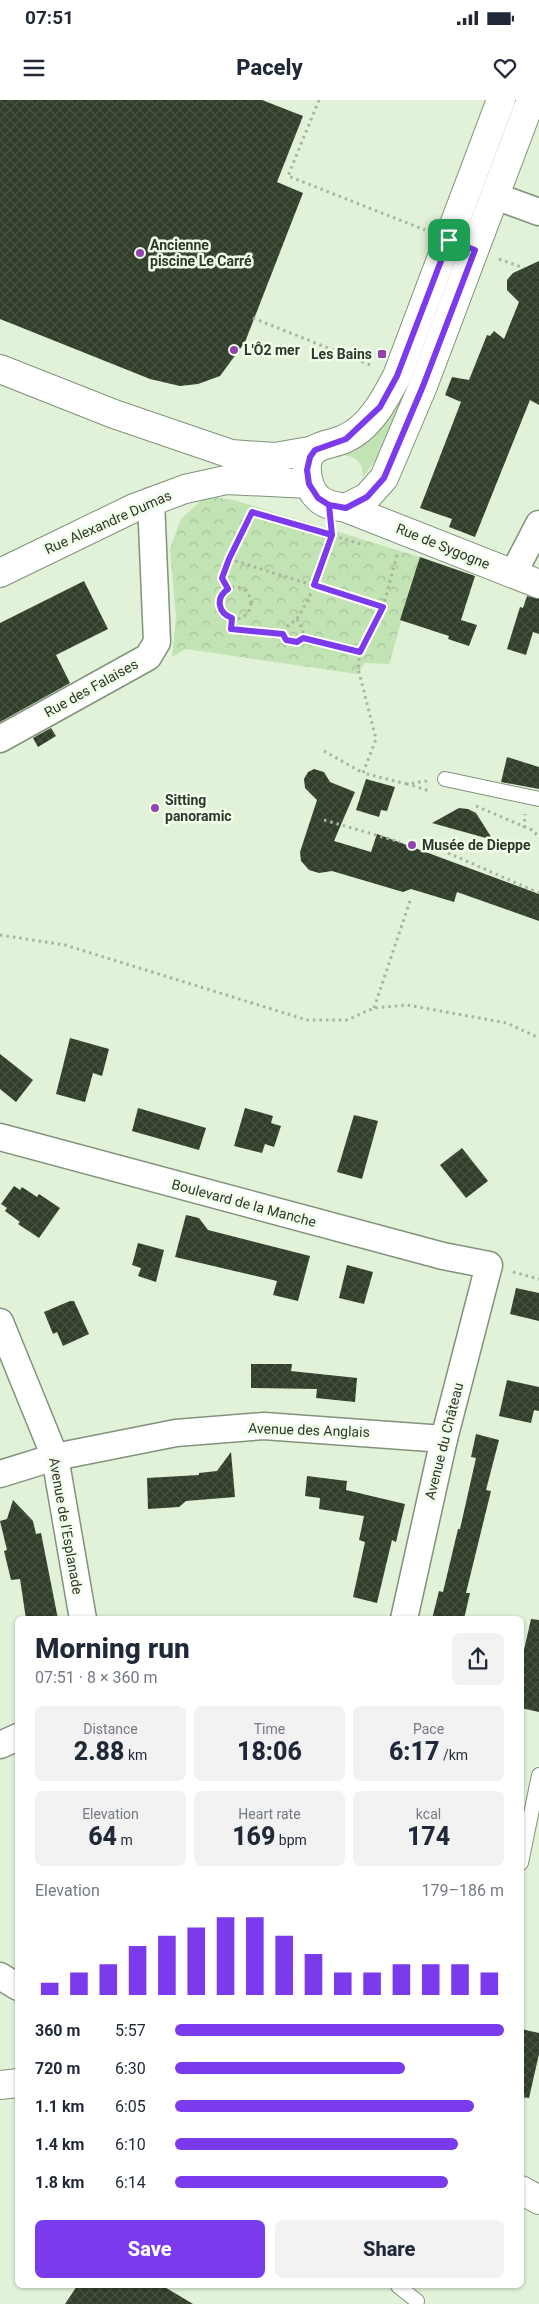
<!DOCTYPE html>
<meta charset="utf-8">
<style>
body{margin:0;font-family:Roboto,sans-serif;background:#f2f2f3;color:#1f2937;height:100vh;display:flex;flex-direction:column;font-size:19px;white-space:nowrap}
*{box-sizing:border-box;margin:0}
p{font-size:16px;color:#747a83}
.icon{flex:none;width:28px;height:28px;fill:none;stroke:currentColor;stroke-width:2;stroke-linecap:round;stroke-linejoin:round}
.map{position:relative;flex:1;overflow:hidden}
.drawer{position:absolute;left:15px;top:1516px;width:509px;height:672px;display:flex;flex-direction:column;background:#fff;border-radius:8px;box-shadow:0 1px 4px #0004}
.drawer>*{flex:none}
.pin{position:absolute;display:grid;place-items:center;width:42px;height:42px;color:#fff;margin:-21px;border-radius:10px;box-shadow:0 2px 8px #0006}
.round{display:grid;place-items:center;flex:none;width:52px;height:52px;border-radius:8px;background:#f2f2f3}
.headline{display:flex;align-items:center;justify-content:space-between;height:85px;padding:0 20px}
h1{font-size:28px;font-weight:800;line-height:38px}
.stats{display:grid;grid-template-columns:repeat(3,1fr);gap:8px;height:85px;padding:5px 20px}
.stats div{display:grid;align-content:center;border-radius:8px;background:#f2f2f3;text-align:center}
.stats b{font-size:25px;font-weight:800}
.stats small{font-size:14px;font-weight:400}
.stats p{font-size:14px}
.chart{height:140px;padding:10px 20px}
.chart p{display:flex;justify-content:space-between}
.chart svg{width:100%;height:90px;margin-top:5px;stroke:#7c3aed;stroke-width:6}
.button{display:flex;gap:10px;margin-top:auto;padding:10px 20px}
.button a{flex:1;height:58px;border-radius:8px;background:#7c3aed;color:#fff;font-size:20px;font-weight:800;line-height:58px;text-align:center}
.button a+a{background:#f2f2f3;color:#1f2937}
ul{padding:0 20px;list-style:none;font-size:16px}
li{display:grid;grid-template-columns:80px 60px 1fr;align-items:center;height:38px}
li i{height:12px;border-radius:6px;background:#7c3aed}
.status{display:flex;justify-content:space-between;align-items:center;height:35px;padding:0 25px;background:#fff;direction:ltr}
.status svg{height:14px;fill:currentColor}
header{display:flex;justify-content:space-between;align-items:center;height:65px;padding:0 20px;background:#fff;font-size:22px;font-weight:800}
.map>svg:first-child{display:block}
.grass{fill:#c2e3b3}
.forest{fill:url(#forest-crowns)}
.building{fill:url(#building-cross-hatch)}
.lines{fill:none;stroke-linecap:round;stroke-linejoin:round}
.lane-casing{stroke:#82927b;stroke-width:16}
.street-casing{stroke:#82927b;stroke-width:29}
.secondary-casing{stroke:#82927b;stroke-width:30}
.path{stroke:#a7b4a0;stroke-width:3;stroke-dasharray:2.5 4;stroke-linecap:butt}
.lane{stroke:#fff;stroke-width:14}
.street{stroke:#fff;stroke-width:26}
.secondary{stroke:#fff;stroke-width:28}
.route-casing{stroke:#fff;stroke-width:10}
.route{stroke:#7c3aed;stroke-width:6}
.poi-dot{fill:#9342b1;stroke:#f0feea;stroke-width:2}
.labels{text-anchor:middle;stroke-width:5;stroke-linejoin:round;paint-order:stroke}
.poi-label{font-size:14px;font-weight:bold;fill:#30362d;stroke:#f0feea;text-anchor:start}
.street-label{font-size:14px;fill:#30362d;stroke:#f0feea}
</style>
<div class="status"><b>07:51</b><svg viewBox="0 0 49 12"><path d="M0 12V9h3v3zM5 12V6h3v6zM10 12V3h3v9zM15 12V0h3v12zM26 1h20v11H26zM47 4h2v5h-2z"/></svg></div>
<header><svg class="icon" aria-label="menu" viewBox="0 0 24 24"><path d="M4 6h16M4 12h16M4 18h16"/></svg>Pacely<svg class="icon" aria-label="heart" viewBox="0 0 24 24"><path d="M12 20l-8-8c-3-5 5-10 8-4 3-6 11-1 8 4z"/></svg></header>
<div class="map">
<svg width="539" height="2204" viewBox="0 0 539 2204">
<defs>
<pattern id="forest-crowns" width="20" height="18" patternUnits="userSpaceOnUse" patternTransform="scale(1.25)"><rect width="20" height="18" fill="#c2e3b3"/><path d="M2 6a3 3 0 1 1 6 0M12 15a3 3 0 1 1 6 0" fill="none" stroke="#a7c39a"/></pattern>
<pattern id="building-cross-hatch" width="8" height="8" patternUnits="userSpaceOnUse" patternTransform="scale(1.25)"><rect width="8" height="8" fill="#313e2b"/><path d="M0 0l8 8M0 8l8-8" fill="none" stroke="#475241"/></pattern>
</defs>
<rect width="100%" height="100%" fill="#e1f2d9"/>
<!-- grass -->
<path class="grass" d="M512,0H519L392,332L379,356L362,378C365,363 355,355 341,355L363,341Z"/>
<!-- forest -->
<polygon class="forest" points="214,397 234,400 420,457 389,564 365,563 357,574 186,549 172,557 176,518 170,449 181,419 202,400"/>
<!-- building -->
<g class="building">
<polygon points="0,0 262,0 303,16 277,82 303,93 245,242 220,276 198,284 180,286 150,279 0,219"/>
<polygon points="539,161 539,305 530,300 475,437 449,427 452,419 420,408 461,302 445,295 452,277 469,280 487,235 490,236 494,231 504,239 519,202 507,190 507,180 513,173"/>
<polygon points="420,457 475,476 461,520 477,525 469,546 448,539 449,536 400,520"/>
<polygon points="84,481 108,529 56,555 70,583 0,622 0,523"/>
<polygon points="527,496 539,499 539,534 533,532 526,555 507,549 520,507 523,508"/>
<polygon points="51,628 56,636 38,647 33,638"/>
<polygon points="507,657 539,667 539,689 501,682"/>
<polygon points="314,669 324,672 330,682 355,692 334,741 371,752 377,734 539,794 539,821 457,792 454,802 411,789 403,792 332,771 319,773 309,770 301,761 300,752 317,700 305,688 304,679 308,672"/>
<polygon points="366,679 395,687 387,711 381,710 379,717 356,710"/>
<polygon points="459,708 468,709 476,713 493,740 432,723"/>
<polygon points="70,938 109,949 102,976 93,973 85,1002 56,994"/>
<polygon points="0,954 33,980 16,1002 0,989"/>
<polygon points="138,1008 206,1028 199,1050 132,1031"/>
<polygon points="245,1008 273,1016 271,1023 281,1026 274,1047 265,1044 262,1053 234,1046"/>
<polygon points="354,1015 378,1021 362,1079 337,1072"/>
<polygon points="462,1048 488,1081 466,1098 440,1065"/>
<polygon points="14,1086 20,1090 22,1087 37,1097 39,1094 60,1108 39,1138 18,1124 20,1122 5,1111 7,1108 1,1104"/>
<polygon points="186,1115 199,1118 208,1130 310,1156 298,1201 273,1195 277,1181 175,1157"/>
<polygon points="138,1143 164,1150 156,1182 138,1176 141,1168 132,1165"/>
<polygon points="347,1165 373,1172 364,1204 339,1198"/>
<polygon points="516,1188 539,1193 539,1221 510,1214"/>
<polygon points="70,1201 74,1201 89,1234 63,1246 57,1232 53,1234 44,1212"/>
<polygon points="251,1264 292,1264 291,1271 357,1278 355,1302 316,1298 317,1289 251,1288"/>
<polygon points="507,1280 539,1287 539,1311 534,1310 531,1323 499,1316"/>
<polygon points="476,1334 499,1340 486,1390 491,1391 466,1493 470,1493 464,1519 432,1519 439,1491 443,1492 458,1429 460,1429 476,1358 471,1357"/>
<polygon points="231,1352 235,1397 186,1401 179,1407 148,1409 147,1378 199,1375 199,1373 217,1371"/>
<polygon points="307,1376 347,1381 346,1390 405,1404 396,1442 392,1440 377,1503 353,1497 365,1442 359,1440 364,1416 319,1409 320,1398 305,1396"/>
<polygon points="13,1400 33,1421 36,1434 41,1433 58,1519 26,1519 20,1479 11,1480 4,1451 7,1450 0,1421 7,1419"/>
<polygon points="531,1519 539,1520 539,1612 521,1608 521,1563"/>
<polygon points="521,1929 539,1933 539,1954 529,1998 521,1997"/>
<polygon points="77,2186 163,2186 193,2204 65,2204"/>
</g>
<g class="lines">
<defs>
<g id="lane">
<polyline points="445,679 539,699"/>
<polyline points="521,1763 539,1675"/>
<polyline points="398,2186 417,2201"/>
</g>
<g id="street">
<polyline points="495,96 539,112"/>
<polyline points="513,474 539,424"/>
<polyline points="0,639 148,557 157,542 151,401"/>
<polyline points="0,1037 443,1156 489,1165 444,1339 404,1519"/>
<polyline points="0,1222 55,1357 83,1519"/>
<polyline points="0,1374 55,1357 176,1333 264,1326 444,1339"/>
<polyline points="0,1645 18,1637"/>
<polyline points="0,1876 18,1887"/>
</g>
<g id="secondary">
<path d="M501,0L397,276C385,299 370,328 344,339C336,343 323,344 315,349C301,360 307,388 318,398C326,406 336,406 346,408L539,484"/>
<polyline points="0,269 114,314 231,354 275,357 315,350"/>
<polyline points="346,408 367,397 384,378 423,286 531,0"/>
<polyline points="0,473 134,408 185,389 226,380 309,384"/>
<polyline points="0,1985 18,1983"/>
<polyline points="521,2090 539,2100"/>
</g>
</defs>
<!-- lane casing -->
<use href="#lane" class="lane-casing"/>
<!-- street casing -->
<use href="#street" class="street-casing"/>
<!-- secondary casing -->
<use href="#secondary" class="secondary-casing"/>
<!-- path -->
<g class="path">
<polyline points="319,0 288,76 425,130"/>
<polyline points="499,159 524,168"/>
<polyline points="253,218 373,266"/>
<polyline points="397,455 383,507 360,552 358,568 376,639 363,673 407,684"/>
<polyline points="229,459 383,507"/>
<circle cx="235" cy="503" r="16"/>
<polyline points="227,489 222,478 229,459 252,412 364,445"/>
<path d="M231,518V529L283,534C288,522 292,525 298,517C309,501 330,452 332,433"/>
<polyline points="297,519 303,530 303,538 360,552"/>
<polyline points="283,534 286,540 297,542 303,538"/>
<polyline points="324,651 363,673"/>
<polyline points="427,681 407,684 430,691"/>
<polyline points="476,706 532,730 539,737"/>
<polyline points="324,720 400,742"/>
<polyline points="524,728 525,714"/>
<polyline points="448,753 539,793"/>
<polyline points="0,835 65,845 307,920 347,920 374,908 407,905 507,923 539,938"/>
<polyline points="374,908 411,798"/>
<polyline points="513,1172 539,1179"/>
</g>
<!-- lane -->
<use href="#lane" class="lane"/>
<!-- street -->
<use href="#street" class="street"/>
<!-- secondary -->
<use href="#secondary" class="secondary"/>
</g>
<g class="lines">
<defs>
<path id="route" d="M449,140L397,276L380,307L346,339L315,350L310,357L307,370L309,384L318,398L329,405L332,435L252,412L229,459L222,478L228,489C215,498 218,513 232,518L231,529L283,534L286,540L297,542L303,538L360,552L383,507L314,485L332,435L329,405L346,408L367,397L384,378L423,286L475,150L449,140"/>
</defs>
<!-- route casing -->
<use href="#route" class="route-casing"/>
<!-- route -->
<use href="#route" class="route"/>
</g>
<!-- markers -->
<g class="poi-dot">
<circle cx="140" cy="153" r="5"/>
<circle cx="234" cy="250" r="5"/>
<rect x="377" y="249" width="10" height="10" rx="2.5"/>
<circle cx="155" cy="708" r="5"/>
<circle cx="412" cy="745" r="5"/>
</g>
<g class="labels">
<!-- poi labels -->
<g class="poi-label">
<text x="150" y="150">Ancienne<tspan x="150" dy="16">piscine Le Carré</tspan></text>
<text x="244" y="255">L'Ô2 mer</text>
<text x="372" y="259" text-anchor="end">Les Bains</text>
<text x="165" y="705">Sitting<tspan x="165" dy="16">panoramic</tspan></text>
<text x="422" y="750">Musée de Dieppe</text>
</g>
<!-- street labels -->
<g class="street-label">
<text transform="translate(108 422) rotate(-24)" y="5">Rue Alexandre Dumas</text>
<text transform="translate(443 446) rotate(22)" y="5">Rue de Sygogne</text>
<text transform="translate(91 588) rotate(-29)" y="5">Rue des Falaises</text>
<text transform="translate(244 1103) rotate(15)" y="5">Boulevard de la Manche</text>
<text transform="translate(309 1330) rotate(2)" y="5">Avenue des Anglais</text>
<text transform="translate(444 1341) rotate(-76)" y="5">Avenue du Château</text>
<text transform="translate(66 1426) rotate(80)" y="5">Avenue de l'Esplanade</text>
</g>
</g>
</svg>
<div class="pin" style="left:449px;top:140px;background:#1e9e55"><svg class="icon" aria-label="arrive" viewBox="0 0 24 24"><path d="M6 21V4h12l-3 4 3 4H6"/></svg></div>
<section class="drawer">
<div class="headline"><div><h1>Morning run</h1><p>07:51 · 8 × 360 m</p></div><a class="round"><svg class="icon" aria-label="share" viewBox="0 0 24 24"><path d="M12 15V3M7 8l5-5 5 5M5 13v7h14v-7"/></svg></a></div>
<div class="stats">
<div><p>Distance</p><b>2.88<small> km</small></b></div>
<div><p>Time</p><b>18:06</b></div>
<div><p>Pace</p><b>6:17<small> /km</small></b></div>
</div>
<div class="stats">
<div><p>Elevation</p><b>64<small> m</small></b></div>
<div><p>Heart rate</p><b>169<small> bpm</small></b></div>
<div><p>kcal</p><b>174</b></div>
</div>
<div class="chart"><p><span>Elevation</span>179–186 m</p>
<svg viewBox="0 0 160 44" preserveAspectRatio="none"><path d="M5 44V38M15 44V33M25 44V29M35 44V20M45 44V15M55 44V11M65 44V6M75 44V6M85 44V15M95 44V24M105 44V33M115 44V33M125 44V29M135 44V29M145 44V29M155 44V33"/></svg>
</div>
<ul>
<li><b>360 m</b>5:57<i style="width:100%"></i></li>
<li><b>720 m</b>6:30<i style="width:70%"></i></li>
<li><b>1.1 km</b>6:05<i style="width:91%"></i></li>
<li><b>1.4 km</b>6:10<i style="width:86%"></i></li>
<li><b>1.8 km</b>6:14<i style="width:83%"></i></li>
</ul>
<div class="button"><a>Save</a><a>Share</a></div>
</section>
</div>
